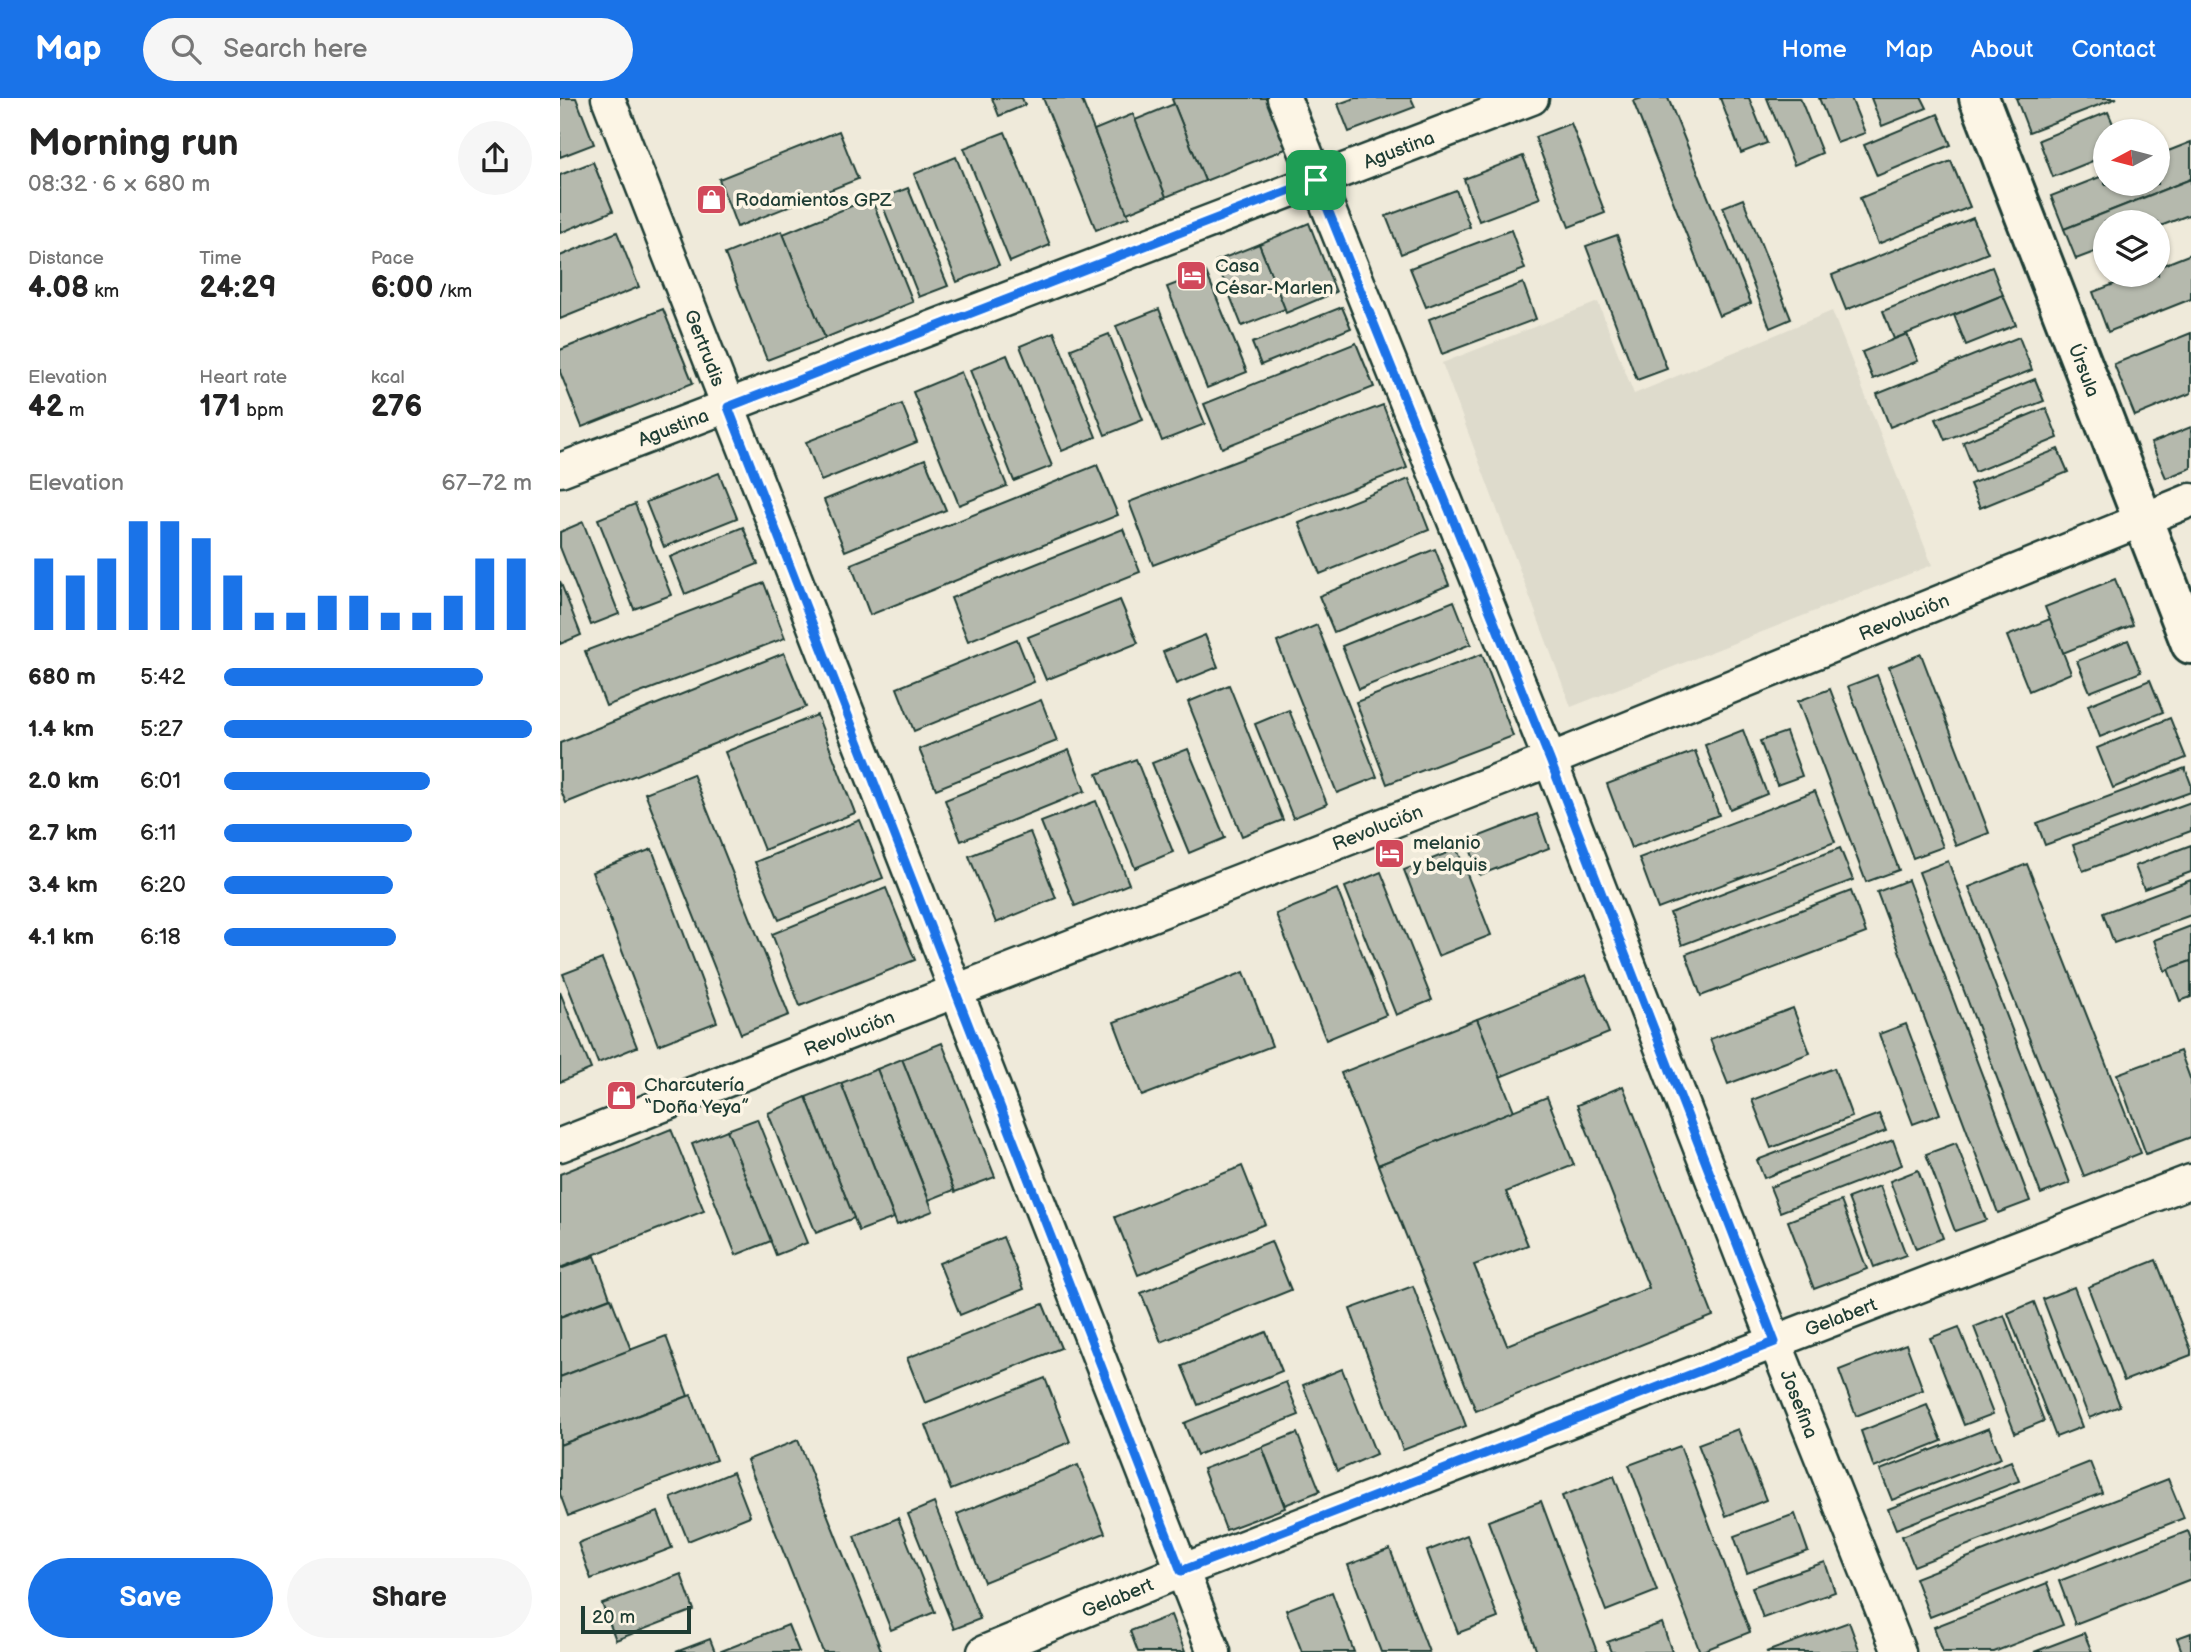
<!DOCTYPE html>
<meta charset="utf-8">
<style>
body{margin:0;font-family:"Balsamiq Sans",sans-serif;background:#f6f6f6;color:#222;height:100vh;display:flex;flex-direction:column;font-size:26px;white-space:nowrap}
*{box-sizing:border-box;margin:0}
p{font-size:23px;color:#767676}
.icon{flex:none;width:38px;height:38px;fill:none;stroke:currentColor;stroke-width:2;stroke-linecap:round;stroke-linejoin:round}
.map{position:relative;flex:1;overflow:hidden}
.sheet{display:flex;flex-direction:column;background:#fff;width:560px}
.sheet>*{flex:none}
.needle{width:46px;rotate:263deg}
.tools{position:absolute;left:1533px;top:21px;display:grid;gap:14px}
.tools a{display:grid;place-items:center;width:77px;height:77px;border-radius:50%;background:#fff;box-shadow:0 2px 5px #0004;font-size:35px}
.scale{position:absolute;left:21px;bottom:18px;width:110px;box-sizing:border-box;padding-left:7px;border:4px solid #1f3d34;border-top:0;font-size:19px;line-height:24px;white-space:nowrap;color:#1f3d34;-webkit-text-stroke:5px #fcf5e5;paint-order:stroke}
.pin{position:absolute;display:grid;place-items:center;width:60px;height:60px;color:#fff;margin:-30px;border-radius:14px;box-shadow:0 4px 10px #0006}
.round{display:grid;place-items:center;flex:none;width:74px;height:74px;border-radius:37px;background:#f6f6f6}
.overview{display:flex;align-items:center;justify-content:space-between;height:119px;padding:0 28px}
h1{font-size:38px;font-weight:600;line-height:52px}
.stats{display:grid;grid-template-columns:repeat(3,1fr);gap:10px;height:119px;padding:7px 28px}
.stats div{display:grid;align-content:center}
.stats b{font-size:30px;font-weight:600}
.stats small{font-size:19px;font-weight:400}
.stats p{font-size:19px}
.chart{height:196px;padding:14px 28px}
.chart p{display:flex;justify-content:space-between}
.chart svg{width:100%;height:126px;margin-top:7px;stroke:#1a73e8;stroke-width:6}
.button{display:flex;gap:14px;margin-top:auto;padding:14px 28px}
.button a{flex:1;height:80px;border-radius:42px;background:#1a73e8;color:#fff;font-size:28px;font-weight:600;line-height:80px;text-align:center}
.button a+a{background:#f6f6f6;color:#222}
ul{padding:0 28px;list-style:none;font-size:23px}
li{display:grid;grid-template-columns:112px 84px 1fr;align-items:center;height:52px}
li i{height:18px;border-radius:9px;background:#1a73e8}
header{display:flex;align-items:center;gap:42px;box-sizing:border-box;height:98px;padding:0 35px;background:#1a73e8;color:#fff}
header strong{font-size:33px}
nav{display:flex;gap:38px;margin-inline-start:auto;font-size:24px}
.search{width:490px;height:63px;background:#f6f6f6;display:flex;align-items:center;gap:18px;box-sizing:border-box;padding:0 24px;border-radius:38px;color:#767676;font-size:26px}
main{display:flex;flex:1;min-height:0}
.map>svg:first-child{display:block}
.built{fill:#dedbcc}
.building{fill:#b5b9ad;stroke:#1f3d34;stroke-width:2}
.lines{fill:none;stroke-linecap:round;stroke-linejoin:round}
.street-casing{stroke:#1f3d34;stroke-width:37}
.secondary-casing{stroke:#1f3d34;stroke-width:44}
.street{stroke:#fcf5e5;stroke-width:32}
.secondary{stroke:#fcf5e5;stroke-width:38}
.route-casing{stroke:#fff;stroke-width:14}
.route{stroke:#1a73e8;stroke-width:9}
.labels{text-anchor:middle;stroke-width:7;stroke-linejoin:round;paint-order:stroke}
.street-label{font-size:19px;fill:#1f3d34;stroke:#fcf5e5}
.poi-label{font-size:19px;fill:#1f3d34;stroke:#fcf5e5;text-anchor:start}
</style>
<header>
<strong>Map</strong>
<div class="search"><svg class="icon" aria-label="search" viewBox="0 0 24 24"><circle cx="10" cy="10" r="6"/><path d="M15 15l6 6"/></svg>Search here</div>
<nav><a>Home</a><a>Map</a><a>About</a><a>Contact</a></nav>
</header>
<main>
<section class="sheet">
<div class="overview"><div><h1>Morning run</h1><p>08:32 · 6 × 680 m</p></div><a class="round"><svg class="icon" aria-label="share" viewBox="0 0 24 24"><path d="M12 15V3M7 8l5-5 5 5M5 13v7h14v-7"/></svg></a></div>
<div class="stats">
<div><p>Distance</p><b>4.08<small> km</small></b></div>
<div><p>Time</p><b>24:29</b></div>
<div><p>Pace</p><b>6:00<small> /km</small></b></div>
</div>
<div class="stats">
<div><p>Elevation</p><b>42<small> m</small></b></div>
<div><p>Heart rate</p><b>171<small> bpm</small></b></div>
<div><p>kcal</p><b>276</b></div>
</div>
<div class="chart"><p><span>Elevation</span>67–72 m</p>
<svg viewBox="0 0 160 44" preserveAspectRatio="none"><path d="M5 44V19M15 44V25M25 44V19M35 44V6M45 44V6M55 44V12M65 44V25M75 44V38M85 44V38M95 44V32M105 44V32M115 44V38M125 44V38M135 44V32M145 44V19M155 44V19"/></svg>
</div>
<ul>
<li><b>680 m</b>5:42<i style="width:84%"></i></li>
<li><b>1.4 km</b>5:27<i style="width:100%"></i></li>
<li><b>2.0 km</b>6:01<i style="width:67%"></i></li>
<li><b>2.7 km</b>6:11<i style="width:61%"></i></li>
<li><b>3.4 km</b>6:20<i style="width:55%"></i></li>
<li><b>4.1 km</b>6:18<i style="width:56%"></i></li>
</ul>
<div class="button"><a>Save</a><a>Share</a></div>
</section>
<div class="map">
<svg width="1631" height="1554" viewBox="0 0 1631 1554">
<rect width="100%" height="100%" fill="#efeada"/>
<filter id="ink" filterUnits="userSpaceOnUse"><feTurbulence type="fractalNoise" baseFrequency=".0143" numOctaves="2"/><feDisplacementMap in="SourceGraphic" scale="14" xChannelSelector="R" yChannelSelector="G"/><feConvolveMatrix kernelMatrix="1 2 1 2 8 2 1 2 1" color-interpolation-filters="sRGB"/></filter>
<g filter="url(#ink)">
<!-- built -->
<polygon class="built" points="1038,204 1074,296 1272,213 1372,467 1011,609 882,265"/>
<!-- building -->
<g class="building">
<polygon points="0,0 16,0 34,46 0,59"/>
<polygon points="432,0 462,0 465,7 439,18"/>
<polygon points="483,0 521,0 569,119 536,132"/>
<polygon points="615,0 713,0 733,48 645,83 612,1"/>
<polygon points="795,0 851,0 855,9 789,34 778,6"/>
<polygon points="1082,0 1108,0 1191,205 1159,218 1073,3"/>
<polygon points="1160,0 1189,0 1207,45 1181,55"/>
<polygon points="1207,0 1240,0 1262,55 1234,67"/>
<polygon points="1259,0 1291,0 1305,35 1277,45"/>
<polygon points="1311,0 1362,0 1367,10 1322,28"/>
<polygon points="1456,0 1557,0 1469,34"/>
<polygon points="614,6 645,83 606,99 575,22"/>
<polygon points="1548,14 1556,33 1545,33 1545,58 1493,79 1479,42"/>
<polygon points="573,16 606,99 567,115 534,32"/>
<polygon points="1378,16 1391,47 1317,78 1304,47"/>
<polygon points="1011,25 1045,115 1009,129 975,39"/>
<polygon points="279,33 298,81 177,129 159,81"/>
<polygon points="445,34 490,147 450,164 404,50"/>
<polygon points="1631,44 1631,81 1504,131 1491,98 1545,77 1545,86 1598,86 1598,57"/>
<polygon points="963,58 980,100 919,123 904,81"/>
<polygon points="396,59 439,167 397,184 354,76"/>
<polygon points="1391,63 1410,109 1318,146 1300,100"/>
<polygon points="33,64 53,113 0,135 0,77"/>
<polygon points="1631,81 1631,116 1598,129 1598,124 1545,124 1545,150 1516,161 1504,131"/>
<polygon points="348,90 388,188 359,199 320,101"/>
<polygon points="896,92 910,129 841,156 826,118"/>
<polygon points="311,100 353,204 265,240 223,136"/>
<polygon points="1183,101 1231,221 1210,230 1163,109"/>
<polygon points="1413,120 1428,155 1286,212 1272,177"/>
<polygon points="749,125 776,194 726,215 699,146"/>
<polygon points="951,132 965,171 866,209 850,170"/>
<polygon points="222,133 265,240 207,262 165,156"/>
<polygon points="57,134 79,189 0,221 0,158"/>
<polygon points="1057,137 1107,271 1077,282 1026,148"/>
<polygon points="699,146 725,211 682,228 656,163"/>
<polygon points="1631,156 1631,201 1548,234 1533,194 1578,177 1598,177 1598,169"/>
<polygon points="1432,169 1443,197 1334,241 1323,213"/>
<polygon points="646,174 687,274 647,290 607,189"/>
<polygon points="963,185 976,221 882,256 869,221"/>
<polygon points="1443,197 1456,227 1406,247 1394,217"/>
<polygon points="782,209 791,230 701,267 692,245"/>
<polygon points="103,211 133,285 22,329 0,274 0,252"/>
<polygon points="599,211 645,326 602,343 556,228"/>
<polygon points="494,234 536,339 502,353 460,248"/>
<polygon points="1631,235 1631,295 1575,318 1554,266"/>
<polygon points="549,236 583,322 545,337 511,251"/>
<polygon points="1347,236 1358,263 1313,281 1302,254"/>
<polygon points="1459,239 1472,272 1330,329 1317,296"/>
<polygon points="796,245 814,289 662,350 644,306"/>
<polygon points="447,257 492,368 454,383 410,272"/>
<polygon points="401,274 447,388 399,407 353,294"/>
<polygon points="1475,281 1484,303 1385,342 1376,321"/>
<polygon points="342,306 357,344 261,383 246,344"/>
<polygon points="823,307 847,370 593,467 569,404"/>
<polygon points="1486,310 1498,340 1415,374 1403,344"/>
<polygon points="1631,329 1631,370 1606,380 1591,345"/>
<polygon points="1498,351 1508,374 1420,410 1410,386"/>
<polygon points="365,361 386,412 285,453 264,402"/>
<polygon points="537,367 558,417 310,517 291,466"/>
<polygon points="159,375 177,420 104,449 86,404"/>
<polygon points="849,381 869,432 760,476 739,425"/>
<polygon points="75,406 111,497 74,511 38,421"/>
<polygon points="23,424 59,516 31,527 0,449 0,434"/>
<polygon points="183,429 198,466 125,496 110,459"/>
<polygon points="563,431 580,474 408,543 391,500"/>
<polygon points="875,451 889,487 774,534 759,498"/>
<polygon points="1555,481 1573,527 1503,555 1485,509"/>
<polygon points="0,483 21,537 0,546"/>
<polygon points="204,485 225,540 46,608 25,553"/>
<polygon points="560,502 578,545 486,582 468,539"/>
<polygon points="894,503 911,546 799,591 782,548"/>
<polygon points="1490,521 1511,575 1469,593 1447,538"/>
<polygon points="757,527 817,679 777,695 717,544"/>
<polygon points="645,537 658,569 616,586 603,554"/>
<polygon points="457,541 474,584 354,633 337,590"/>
<polygon points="1568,542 1581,574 1530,594 1517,563"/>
<polygon points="224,555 246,609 6,705 0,690 0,645"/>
<polygon points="922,556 953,638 827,686 796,604"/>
<polygon points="1361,556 1429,735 1396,748 1329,569"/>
<polygon points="1317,577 1383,749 1353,760 1288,588"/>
<polygon points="1590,582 1603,614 1540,639 1528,607"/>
<polygon points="669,587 723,722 682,738 628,604"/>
<polygon points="1270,591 1339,772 1306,784 1238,603"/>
<polygon points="481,602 497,643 376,691 359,651"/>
<polygon points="729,612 767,706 733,720 695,626"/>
<polygon points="257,617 295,715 204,752 165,654"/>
<polygon points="1610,620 1626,660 1553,690 1537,650"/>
<polygon points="1183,632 1207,696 1170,711 1145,647"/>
<polygon points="1226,634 1242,678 1217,687 1200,643"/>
<polygon points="628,651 665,740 629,755 592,665"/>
<polygon points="509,652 525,693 401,743 385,702"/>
<polygon points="1135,653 1159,717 1071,750 1047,686"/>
<polygon points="576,661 613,754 575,770 537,676"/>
<polygon points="1625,670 1631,686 1631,694 1485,747 1477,725"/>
<polygon points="133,676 229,917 181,936 85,695"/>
<polygon points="1255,693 1275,744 1098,811 1079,760"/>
<polygon points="536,703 569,786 515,808 481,724"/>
<polygon points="1631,704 1631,733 1523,773 1513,747"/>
<polygon points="977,716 989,750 920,777 907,743"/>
<polygon points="300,722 323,780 219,822 195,764"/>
<polygon points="470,734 496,800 436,825 409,758"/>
<polygon points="1631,747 1631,774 1584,791 1575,768"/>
<polygon points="1280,750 1293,782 1122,847 1110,815"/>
<polygon points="92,751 157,924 98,947 32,774"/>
<polygon points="897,751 931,837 878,858 844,772"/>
<polygon points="1388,763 1510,1085 1481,1096 1359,774"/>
<polygon points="1467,766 1581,1055 1524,1078 1409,789"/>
<polygon points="821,774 872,902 836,917 785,789"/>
<polygon points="1348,782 1470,1103 1438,1115 1317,794"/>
<polygon points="1631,782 1631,817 1554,845 1543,815"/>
<polygon points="326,790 355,862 240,908 212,836"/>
<polygon points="777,791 826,917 766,942 716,816"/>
<polygon points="1291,793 1306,835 1141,898 1126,856"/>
<polygon points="1631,828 1631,863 1605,873 1594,842"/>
<polygon points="42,861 77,949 38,965 3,876"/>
<polygon points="1631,863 1631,899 1620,903 1608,871"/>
<polygon points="684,874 712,948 582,998 554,924"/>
<polygon points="1026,877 1049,935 940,979 917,921"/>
<polygon points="0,894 31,971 0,984"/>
<polygon points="1233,910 1250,955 1168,986 1150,941"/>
<polygon points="917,921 954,1013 818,1067 781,975"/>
<polygon points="1346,926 1380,1016 1353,1026 1319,936"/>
<polygon points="382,945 435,1079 395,1094 342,961"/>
<polygon points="1620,953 1631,983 1631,1039 1586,1056 1557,976"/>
<polygon points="342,961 394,1092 369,1102 317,971"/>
<polygon points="1274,970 1292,1019 1211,1050 1192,1002"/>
<polygon points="317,971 373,1113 337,1127 281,985"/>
<polygon points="281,985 334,1120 299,1133 246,999"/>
<polygon points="1063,988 1153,1218 916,1313 818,1067 987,999 1014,1067 946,1094 968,1147 914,1167 947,1247 1089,1190 1017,1007"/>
<polygon points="246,999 294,1120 256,1135 208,1015"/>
<polygon points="1319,1016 1326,1033 1204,1080 1197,1062"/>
<polygon points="197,1021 247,1145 216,1157 167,1032"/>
<polygon points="111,1031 144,1113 0,1170 0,1076"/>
<polygon points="167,1032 211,1143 176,1157 132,1046"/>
<polygon points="1333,1042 1342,1067 1220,1114 1210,1089"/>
<polygon points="1396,1045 1426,1122 1395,1133 1366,1056"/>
<polygon points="682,1068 705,1126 578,1177 555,1119"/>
<polygon points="1358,1072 1383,1140 1356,1151 1330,1083"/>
<polygon points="1320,1088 1346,1157 1314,1169 1288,1100"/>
<polygon points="1281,1103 1307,1171 1254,1191 1228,1123"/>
<polygon points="443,1139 464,1191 400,1217 379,1165"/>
<polygon points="711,1143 731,1192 601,1244 581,1195"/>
<polygon points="35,1158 50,1200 0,1219 0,1171"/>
<polygon points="1596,1162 1631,1252 1631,1257 1564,1283 1528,1189"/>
<polygon points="853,1188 906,1328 843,1352 790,1211"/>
<polygon points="1514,1189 1560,1308 1529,1320 1483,1201"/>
<polygon points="51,1200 71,1252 0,1279 0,1219"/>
<polygon points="1474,1204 1522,1329 1496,1339 1448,1215"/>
<polygon points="483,1206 501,1250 365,1305 347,1260"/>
<polygon points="1444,1217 1484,1323 1455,1335 1414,1229"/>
<polygon points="1399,1229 1433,1316 1404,1327 1370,1240"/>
<polygon points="706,1234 722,1273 638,1307 622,1268"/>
<polygon points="106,1238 128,1298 0,1347 0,1279"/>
<polygon points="1346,1246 1363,1292 1296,1318 1279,1272"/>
<polygon points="782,1271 816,1356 777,1373 743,1287"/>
<polygon points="485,1280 510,1344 391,1392 366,1327"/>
<polygon points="726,1284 739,1317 637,1357 624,1325"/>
<polygon points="131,1297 156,1362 8,1418 0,1396 0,1347"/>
<polygon points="1367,1307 1382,1343 1314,1370 1301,1333"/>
<polygon points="1429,1330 1441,1360 1332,1402 1320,1372"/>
<polygon points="1178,1331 1206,1402 1166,1418 1138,1346"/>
<polygon points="737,1335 760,1393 725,1407 702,1349"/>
<polygon points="238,1342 321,1552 315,1554 263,1554 187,1362"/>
<polygon points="1120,1348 1190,1534 1140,1554 1069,1367"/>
<polygon points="702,1349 725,1410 666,1432 643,1371"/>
<polygon points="1451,1363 1459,1383 1336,1431 1328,1411"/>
<polygon points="1530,1364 1542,1395 1354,1468 1342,1438"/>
<polygon points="518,1367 545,1435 424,1484 397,1416"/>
<polygon points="173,1374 190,1418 128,1443 111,1400"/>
<polygon points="1054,1378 1097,1493 1046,1513 1002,1398"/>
<polygon points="1608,1381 1624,1420 1370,1519 1355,1480"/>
<polygon points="981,1403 1037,1554 977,1554 928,1423"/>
<polygon points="374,1405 420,1521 394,1531 348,1416"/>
<polygon points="98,1414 112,1450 31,1481 18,1445"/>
<polygon points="1235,1416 1248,1453 1187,1475 1174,1438"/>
<polygon points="338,1420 375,1514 331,1532 294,1438"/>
<polygon points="1628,1433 1631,1441 1631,1481 1515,1526 1499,1483"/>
<polygon points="907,1437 938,1520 898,1535 867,1453"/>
<polygon points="830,1451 869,1554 821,1554 788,1467"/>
<polygon points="1265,1464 1275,1494 1203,1520 1192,1489"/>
<polygon points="121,1476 134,1512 56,1542 42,1506"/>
<polygon points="1487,1485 1503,1527 1434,1554 1383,1554 1374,1529"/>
<polygon points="772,1494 794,1554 742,1554 726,1512"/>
<polygon points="611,1517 625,1554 578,1554 570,1533"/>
<polygon points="1289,1524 1300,1554 1206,1554"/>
<polygon points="1102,1525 1112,1554 1051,1554 1047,1544"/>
<polygon points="228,1527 239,1554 159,1554"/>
<polygon points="1524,1535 1532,1554 1474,1554"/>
<polygon points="1631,1535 1631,1554 1622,1554 1617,1540"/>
<polygon points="150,1541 155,1554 116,1554"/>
</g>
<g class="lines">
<defs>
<g id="street">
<path id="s1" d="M48,0L654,1554"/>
<path id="s2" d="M724,0L990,662L1215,1244L1339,1554"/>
<path id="s3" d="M0,372L972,0"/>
<path id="s4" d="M0,1047L990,662L1631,402"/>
<path id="s5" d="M424,1554L621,1473L1631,1083"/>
</g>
<g id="secondary">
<path id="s6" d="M1419,0L1631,546"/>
</g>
</defs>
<!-- street casing -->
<use href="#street" class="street-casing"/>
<!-- secondary casing -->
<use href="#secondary" class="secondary-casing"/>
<!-- street -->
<use href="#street" class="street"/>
<!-- secondary -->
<use href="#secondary" class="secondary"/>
</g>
</g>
<g class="lines" filter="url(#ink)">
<defs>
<polygon id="route" points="756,82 990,662 1215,1244 621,1473 168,309"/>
</defs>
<!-- route casing -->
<use href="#route" class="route-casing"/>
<!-- route -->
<use href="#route" class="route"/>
</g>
<!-- icons -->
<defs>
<symbol id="shop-square" viewBox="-11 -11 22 22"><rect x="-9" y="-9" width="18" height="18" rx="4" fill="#d1495b" stroke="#fcf5e5"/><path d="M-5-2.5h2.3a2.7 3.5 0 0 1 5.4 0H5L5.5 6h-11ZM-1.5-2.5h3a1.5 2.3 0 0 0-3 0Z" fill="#fff"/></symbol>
<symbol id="hotel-square" viewBox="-11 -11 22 22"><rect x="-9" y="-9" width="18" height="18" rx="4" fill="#d1495b" stroke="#fcf5e5"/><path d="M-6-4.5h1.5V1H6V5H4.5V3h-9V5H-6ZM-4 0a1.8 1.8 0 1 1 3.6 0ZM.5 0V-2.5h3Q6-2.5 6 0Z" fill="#fff"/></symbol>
</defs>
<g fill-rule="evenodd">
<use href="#shop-square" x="134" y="84" width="35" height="35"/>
<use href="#hotel-square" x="614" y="160" width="35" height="35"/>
<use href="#hotel-square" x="812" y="738" width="35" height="35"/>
<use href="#shop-square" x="44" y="980" width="35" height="35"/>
</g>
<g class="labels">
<!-- street labels -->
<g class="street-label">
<text dy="7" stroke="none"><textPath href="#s3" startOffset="898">Agustina</textPath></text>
<text dy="7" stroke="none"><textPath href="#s1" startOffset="268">Gertrudis</textPath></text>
<text dy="7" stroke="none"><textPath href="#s6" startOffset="292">Úrsula</textPath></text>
<text dy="7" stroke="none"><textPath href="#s3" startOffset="121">Agustina</textPath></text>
<text dy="7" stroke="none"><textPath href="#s4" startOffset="1444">Revolución</textPath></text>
<text dy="7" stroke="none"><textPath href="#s4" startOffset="877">Revolución</textPath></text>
<text dy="7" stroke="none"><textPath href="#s4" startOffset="310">Revolución</textPath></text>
<text dy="7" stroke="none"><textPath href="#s5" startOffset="920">Gelabert</textPath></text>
<text dy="7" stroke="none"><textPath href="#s2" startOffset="1404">Josefina</textPath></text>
<text dy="7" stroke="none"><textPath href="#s5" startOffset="144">Gelabert</textPath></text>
</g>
<!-- poi labels -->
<g class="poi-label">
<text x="175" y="108">Rodamientos GPZ</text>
<text x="655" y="174">Casa<tspan x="655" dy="22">César-Marlen</tspan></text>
<text x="853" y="751">melanio<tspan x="853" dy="22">y belquis</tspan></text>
<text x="84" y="993">Charcutería<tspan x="84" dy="22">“Doña Yeya”</tspan></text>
</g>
</g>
</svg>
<div class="tools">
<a><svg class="needle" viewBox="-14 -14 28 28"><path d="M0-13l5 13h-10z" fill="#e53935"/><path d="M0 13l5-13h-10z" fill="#767676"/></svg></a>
<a><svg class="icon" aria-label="layers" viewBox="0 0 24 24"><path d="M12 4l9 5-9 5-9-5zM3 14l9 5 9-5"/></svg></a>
</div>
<div class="scale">20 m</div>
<div class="pin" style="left:756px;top:82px;background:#1e9e55"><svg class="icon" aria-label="arrive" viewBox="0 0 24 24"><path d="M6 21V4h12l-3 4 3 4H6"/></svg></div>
</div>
</main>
